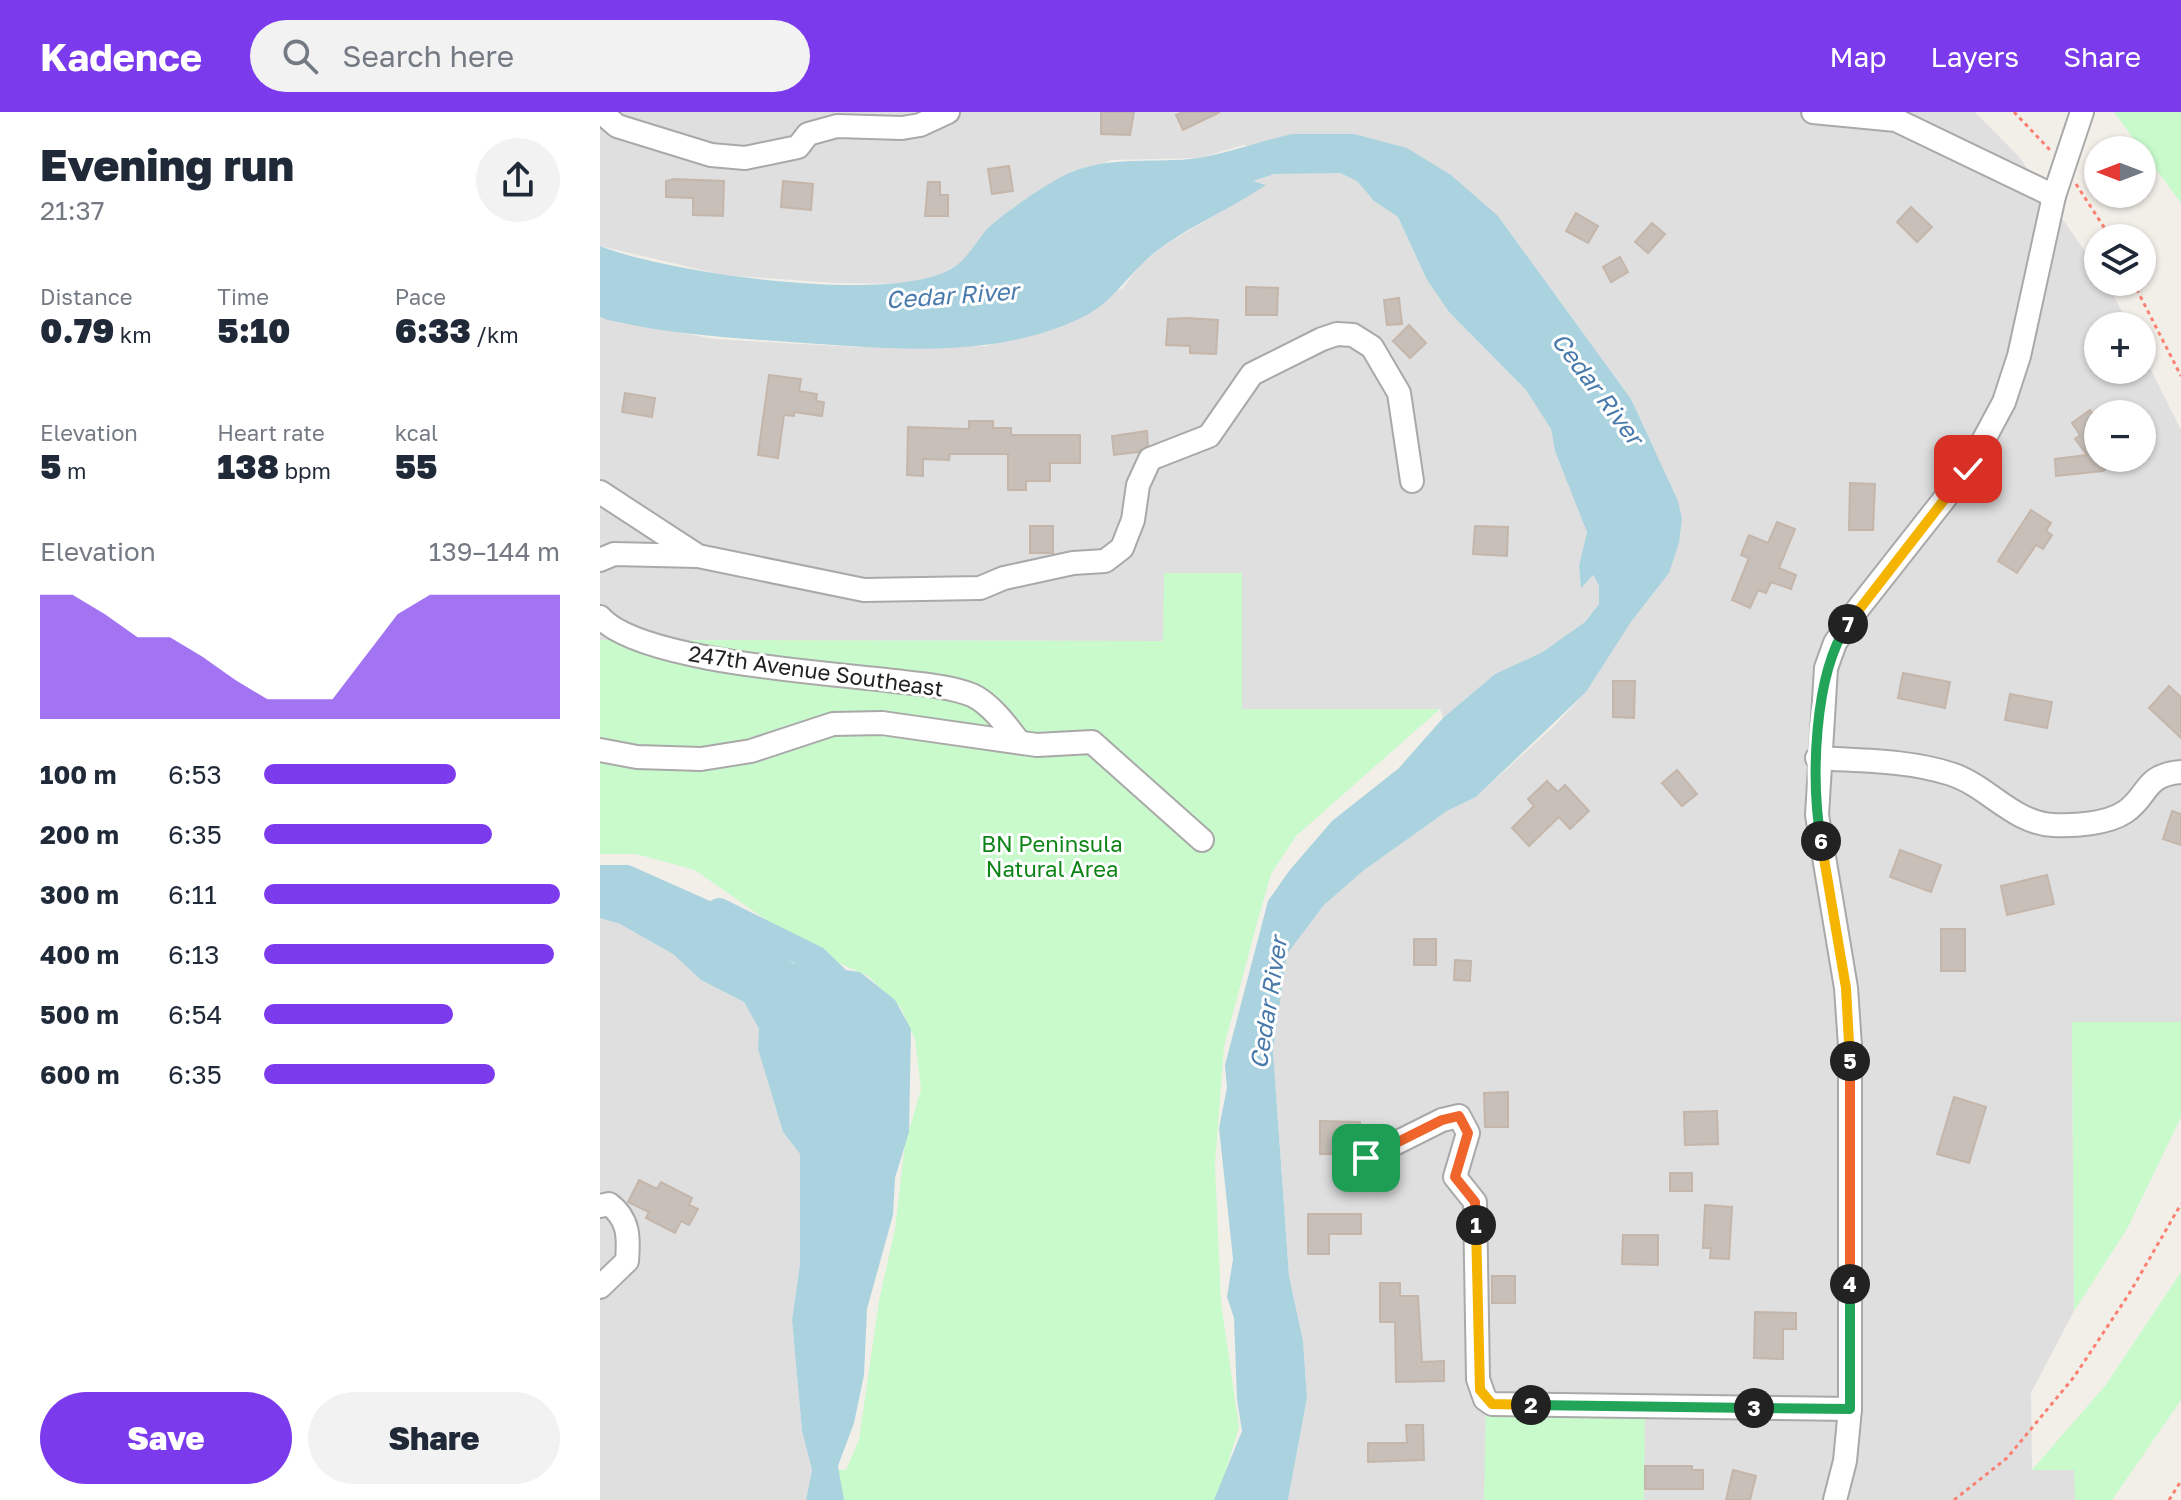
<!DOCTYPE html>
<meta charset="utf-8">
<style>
body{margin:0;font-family:"Golos Text",sans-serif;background:#f2f2f3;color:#1f2937;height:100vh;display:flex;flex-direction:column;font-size:30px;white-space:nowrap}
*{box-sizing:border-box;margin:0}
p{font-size:26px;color:#747a83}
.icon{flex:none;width:44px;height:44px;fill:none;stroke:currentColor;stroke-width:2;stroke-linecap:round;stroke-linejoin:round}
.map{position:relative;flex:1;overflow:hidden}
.sheet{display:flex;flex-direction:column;background:#fff;width:600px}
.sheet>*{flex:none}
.needle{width:52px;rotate:270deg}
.fabs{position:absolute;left:1484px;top:24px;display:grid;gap:16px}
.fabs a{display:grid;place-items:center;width:72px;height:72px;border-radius:50%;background:#fff;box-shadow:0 2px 6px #0004;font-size:40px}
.pin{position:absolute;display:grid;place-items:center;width:68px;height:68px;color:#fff;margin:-34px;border-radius:16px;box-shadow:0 4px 12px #0006}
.km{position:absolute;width:40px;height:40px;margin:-20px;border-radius:50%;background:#222;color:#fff;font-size:22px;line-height:40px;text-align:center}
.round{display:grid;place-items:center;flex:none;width:84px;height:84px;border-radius:42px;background:#f2f2f3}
.headline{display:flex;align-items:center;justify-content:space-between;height:136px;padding:0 40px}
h1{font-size:44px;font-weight:800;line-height:60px}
.metrics{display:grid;grid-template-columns:repeat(3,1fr);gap:12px;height:136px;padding:8px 40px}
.metrics div{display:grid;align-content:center}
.metrics b{font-size:34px;font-weight:800}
.metrics small{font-size:22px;font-weight:400}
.metrics p{font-size:22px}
.chart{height:224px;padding:16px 40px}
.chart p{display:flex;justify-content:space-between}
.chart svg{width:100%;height:144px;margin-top:8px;fill:#7c3aed;opacity:.7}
.cta{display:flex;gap:16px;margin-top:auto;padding:16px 40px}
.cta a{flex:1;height:92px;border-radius:48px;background:#7c3aed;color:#fff;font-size:32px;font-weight:800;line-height:92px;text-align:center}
.cta a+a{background:#f2f2f3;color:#1f2937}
ul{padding:0 40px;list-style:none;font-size:26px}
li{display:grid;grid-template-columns:128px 96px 1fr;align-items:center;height:60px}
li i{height:20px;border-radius:10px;background:#7c3aed}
header{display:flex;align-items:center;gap:48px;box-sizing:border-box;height:112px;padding:0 40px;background:#7c3aed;color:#fff}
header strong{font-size:38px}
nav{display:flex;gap:44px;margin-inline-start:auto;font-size:28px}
.search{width:560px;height:72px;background:#f2f2f3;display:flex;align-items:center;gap:20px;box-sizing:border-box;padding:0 28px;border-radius:44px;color:#747a83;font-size:30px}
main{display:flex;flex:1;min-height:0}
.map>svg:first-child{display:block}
.residential{fill:#e0dfdf;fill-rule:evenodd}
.park{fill:#c8facc}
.water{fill:#aad3df}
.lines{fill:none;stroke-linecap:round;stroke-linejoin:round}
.river{stroke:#aad3df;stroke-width:26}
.building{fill:#c7bfb8;stroke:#c4b6ab;stroke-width:2}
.minor-casing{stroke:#a9a9a9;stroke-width:26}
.path{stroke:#fa8072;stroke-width:3;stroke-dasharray:4 4;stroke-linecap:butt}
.minor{stroke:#fff;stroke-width:22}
.split-1-casing{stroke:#fff;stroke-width:16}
.split-2-casing{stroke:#fff;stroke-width:16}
.split-3-casing{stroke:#fff;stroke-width:16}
.split-4-casing{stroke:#fff;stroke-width:16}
.split-5-casing{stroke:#fff;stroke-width:16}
.split-6-casing{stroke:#fff;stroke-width:16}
.split-7-casing{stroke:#fff;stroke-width:16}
.split-8-casing{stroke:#fff;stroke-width:16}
.split-1{stroke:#f0652b;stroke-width:10}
.split-2{stroke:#f5b400;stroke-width:10}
.split-3{stroke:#22a559;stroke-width:10}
.split-4{stroke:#22a559;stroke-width:10}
.split-5{stroke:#f0652b;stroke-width:10}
.split-6{stroke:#f5b400;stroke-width:10}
.split-7{stroke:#22a559;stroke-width:10}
.split-8{stroke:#f5b400;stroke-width:10}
.labels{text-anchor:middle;stroke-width:6;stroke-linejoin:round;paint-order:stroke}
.street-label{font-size:22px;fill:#222;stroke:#fff}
.park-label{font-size:22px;fill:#0c8416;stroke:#fff}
.water-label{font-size:24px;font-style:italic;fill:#4a7aab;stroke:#fff}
</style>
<header>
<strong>Kadence</strong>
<div class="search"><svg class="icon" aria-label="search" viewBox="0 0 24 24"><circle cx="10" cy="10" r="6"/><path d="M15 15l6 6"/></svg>Search here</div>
<nav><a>Map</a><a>Layers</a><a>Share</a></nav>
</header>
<main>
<section class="sheet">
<div class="headline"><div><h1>Evening run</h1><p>21:37</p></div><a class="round"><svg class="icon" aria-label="share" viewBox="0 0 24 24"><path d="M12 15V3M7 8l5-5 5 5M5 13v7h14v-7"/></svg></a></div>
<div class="metrics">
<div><p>Distance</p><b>0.79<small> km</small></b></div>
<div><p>Time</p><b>5:10</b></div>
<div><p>Pace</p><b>6:33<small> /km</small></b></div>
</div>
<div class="metrics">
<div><p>Elevation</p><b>5<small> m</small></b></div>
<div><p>Heart rate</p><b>138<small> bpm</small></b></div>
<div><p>kcal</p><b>55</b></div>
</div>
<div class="chart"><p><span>Elevation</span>139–144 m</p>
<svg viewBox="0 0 160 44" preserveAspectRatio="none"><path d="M0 44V6L10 6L20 12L30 19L40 19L50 25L60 32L70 38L80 38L90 38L100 25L110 12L120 6L130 6L140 6L150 6L160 6V44z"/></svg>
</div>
<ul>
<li><b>100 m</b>6:53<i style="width:65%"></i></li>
<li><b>200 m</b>6:35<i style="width:77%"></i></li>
<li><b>300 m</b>6:11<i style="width:100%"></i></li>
<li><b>400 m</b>6:13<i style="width:98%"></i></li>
<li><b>500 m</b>6:54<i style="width:64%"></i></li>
<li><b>600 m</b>6:35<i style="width:78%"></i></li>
</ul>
<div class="cta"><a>Save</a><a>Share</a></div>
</section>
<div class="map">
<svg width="1581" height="1388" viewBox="0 0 1581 1388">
<rect width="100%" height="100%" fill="#f2efe9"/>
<!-- residential -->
<g class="residential">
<path d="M0,0H1375L1420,46L1498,158V170L1508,172L1529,214H1498V258H1542V240L1581,318V910H1472L1474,1199L1431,1281L1432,1358H1475V1388H688L707,1286L703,1229L689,1164L673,939L687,842L724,793L763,758L847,699L876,685L954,614L986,580L1031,510L1069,461L1054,338L1031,287L898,104L643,33L600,46L511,48L390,115L365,148L335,166L308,172L235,171L123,163L0,134ZM1498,302H1542V346H1498Z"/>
<polygon points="710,60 740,61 757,68 774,89 798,105 827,168 849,200 926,278 951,317 955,339 983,404 987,420 979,454 981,475 992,462 999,474 999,492 985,510 941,541 895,562 843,606 840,597 642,597 642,462 564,529 0,528 0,205 114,227 253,235 387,234 523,176 540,153 567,132 665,72 651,69 674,62"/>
<polygon points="0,806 20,812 73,842 101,868 144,890 159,917 158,937 183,1020 200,1042 200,1152 192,1208 202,1319 212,1358 206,1388 0,1388"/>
</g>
<!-- park -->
<g class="park">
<polygon points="1514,0 1581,0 1581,91"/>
<polygon points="564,461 642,461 642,597 840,597 696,724 671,762 655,818 624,935 615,1053 621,1190 639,1315 626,1358 651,1358 641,1388 212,1388 222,1358 246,1358 259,1328 279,1189 295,1117 305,1032 321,977 315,927 301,896 268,864 206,836 95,758 36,742 0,742 0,528 563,529"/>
<polygon points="1472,910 1581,910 1581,1005 1527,1117 1474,1199"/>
<polygon points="1581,1160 1581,1288 1512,1388 1475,1388 1474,1358 1432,1358 1505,1274"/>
<polygon points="886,1288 1045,1289 1044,1388 884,1388"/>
</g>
<!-- water -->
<g class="water">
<path d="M692,22H754L807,36L851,63L898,104L1031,287L1078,389L1082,406L1079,431L1069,461L1031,510L986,580L876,685L847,699L764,758L724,793L687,842L673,939L689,1164L703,1229L707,1286L688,1388H614L642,1319L637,1287L634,1206L627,1185L633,1147L619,1016L627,976L625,953L668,789L689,759L732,709L799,656L843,606L895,562L941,541L985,510L999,492V474L993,463L981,476L979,454L987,420L955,339L951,317L926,278L849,200L827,168L798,105L774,89L757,69L740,61L674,62L653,69L666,73C629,98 588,114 553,142C527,163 513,191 481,206C399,245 307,238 219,232C148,227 78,224 8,208L0,205V134C67,161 290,193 351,157C367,148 375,131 387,117C404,101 451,68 472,60C514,43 555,52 598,46C629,41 661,29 692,22Z"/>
<polygon points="0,753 29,753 110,789 149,814 164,830 193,851 260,860 295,888 311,917 309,1020 295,1066 293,1103 267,1197 264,1263 254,1311 238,1354 244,1388 206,1388 212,1358 202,1319 192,1208 200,1152 200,1042 183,1020 158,937 159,917 144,890 101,868 73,842 20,812 0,806"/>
</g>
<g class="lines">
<!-- river -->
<polyline class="river" points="119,799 216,847 248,878"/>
</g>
<!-- building -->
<g class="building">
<polygon points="501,0 534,0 530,23 501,22"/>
<polygon points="583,0 620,0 583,18 576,3"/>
<polygon points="409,54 413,79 392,82 388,57"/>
<polygon points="74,67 124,69 123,104 93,103 93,86 66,85 66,69"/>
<polygon points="183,69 213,72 211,98 181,95"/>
<polygon points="328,70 340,70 340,83 348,83 348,104 325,104"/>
<polygon points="1311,95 1332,115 1317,130 1297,110"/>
<polygon points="976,101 998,114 988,131 966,119"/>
<polygon points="1052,111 1065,122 1048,141 1035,130"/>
<polygon points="1020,145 1028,160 1011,170 1003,155"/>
<polygon points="646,175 678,176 677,203 646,203"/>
<polygon points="799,186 802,212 787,213 784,188"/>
<polygon points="587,206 618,208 616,242 590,241 590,234 566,233 568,207"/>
<polygon points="809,213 826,231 810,246 793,229"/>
<polygon points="169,263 201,267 199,279 217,282 216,289 224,290 222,304 194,300 194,304 184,303 178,346 158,343"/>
<polygon points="25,281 55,286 52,305 22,300"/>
<polygon points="1490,298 1498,309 1498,346 1521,346 1503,359 1456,364 1455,347 1487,343 1475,327 1480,323 1472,311"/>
<polygon points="369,309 393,309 393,316 411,316 411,323 480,323 480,351 450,351 450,369 426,369 426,378 408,378 408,342 350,342 349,348 323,347 323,364 307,363 308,315 369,317"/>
<polygon points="547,319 548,333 538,340 514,343 512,324"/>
<polygon points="1250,371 1275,372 1273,418 1249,418"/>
<polygon points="1431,398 1451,411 1446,419 1452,423 1443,437 1436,433 1417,461 1398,449"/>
<polygon points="1177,410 1195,417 1179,456 1196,463 1191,477 1171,470 1166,481 1158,478 1150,496 1132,488 1149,446 1141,443 1149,423 1168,431"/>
<rect x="430" y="414" width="23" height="27"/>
<polygon points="875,414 908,415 907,444 873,442"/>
<polygon points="1303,561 1350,570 1345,596 1298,586"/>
<polygon points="1013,569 1035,569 1034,606 1013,605"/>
<polygon points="1569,574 1581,585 1581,626 1549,596"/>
<polygon points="1410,582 1452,590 1447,616 1405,608"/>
<polygon points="1077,658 1097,682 1082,694 1062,671"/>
<polygon points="947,669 958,680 965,673 989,699 970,717 959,705 929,734 912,716 934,694 928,687"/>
<polygon points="1572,699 1581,702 1581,733 1563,727"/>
<polygon points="1300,738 1341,753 1331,780 1290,765"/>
<polygon points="1447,763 1454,792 1407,803 1401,774"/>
<rect x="1341" y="817" width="24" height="42"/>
<rect x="814" y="827" width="22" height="26"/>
<polygon points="855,848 871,849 870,869 854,868"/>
<polygon points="908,980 908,1015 885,1015 884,981"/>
<polygon points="1354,985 1386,995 1369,1051 1337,1042"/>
<polygon points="1117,999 1118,1032 1085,1033 1084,1000"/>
<polygon points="720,1009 760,1010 760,1033 752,1046 760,1058 759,1071 742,1071 742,1042 720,1042"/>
<rect x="1070" y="1061" width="22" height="18"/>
<polygon points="39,1068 57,1077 61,1070 92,1086 89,1093 98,1097 89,1113 81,1109 75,1121 46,1106 49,1100 28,1090"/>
<polygon points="1105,1093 1132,1095 1129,1147 1110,1146 1111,1136 1103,1136"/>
<polygon points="708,1102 761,1102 761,1122 729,1122 729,1142 708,1142"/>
<polygon points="1023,1123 1058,1123 1058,1153 1022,1152"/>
<rect x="892" y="1164" width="23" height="27"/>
<polygon points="780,1171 800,1171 800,1184 818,1184 822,1250 844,1249 844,1269 796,1270 795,1210 780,1210"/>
<polygon points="1155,1200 1196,1201 1196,1217 1183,1217 1183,1247 1154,1246"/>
<polygon points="806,1313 823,1313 824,1348 768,1350 768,1331 807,1331"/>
<polygon points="1045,1354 1092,1354 1092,1358 1103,1358 1103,1377 1045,1377"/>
<polygon points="1133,1358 1156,1364 1150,1388 1126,1388"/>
</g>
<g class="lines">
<defs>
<g id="minor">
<polyline points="1,0 17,14 111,43 145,46 198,35 208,22 237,14 302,16 320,13 348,0"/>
<polyline points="1213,0 1296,8 1454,84"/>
<polyline points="0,380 98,444 264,478 380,476 404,466 473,451 505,449 522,436 533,408 538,373 550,347 609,324 652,262 722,227 737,222 753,223 772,235 799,281 812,369"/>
<polyline points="0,448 14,442 97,444"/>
<path d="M0,505C40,550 230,561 294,569C319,572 349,574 372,583C391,592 407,614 419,630"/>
<polyline points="0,638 37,645 101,647 151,639 233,612 282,611 437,633 492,630 602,728"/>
<path d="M1217,646C1261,649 1308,648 1351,662C1388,674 1413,711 1453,713C1474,714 1507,712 1525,700C1549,684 1543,663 1581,660"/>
<polyline points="766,1046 842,1008 859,1004 868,1021 855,1065 875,1090 878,1267 885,1287 892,1292 1250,1297"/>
<path d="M0,1094L9,1092C29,1107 29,1125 27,1149L0,1175"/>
<polyline points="1235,1388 1245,1349 1250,1297 1250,934 1246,876 1217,703 1226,556 1235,531 1257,498 1368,357 1404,290 1419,244 1454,84 1482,0"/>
</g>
</defs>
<!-- minor casing -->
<use href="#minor" class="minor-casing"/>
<!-- path -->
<g class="path">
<polyline points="1414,0 1450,38"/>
<polyline points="1476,72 1511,126"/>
<polyline points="1533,170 1581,264"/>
<polyline points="1354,1388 1407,1346 1474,1265 1529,1182 1581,1092"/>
<polyline points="1569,1388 1581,1369"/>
</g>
<!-- minor -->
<use href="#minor" class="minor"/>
</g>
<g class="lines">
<defs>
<polyline id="split-1" points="766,1046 842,1008 859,1004 868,1021 855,1065 875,1090 876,1113"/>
<polyline id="split-2" points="876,1113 880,1278 892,1292 931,1293"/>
<polyline id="split-3" points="931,1293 1154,1296"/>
<polyline id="split-4" points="1154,1296 1250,1297 1250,1172"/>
<polyline id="split-5" points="1250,949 1250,1172"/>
<polyline id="split-6" points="1221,729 1246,876 1250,949"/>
<path id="split-7" d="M1221,729C1211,669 1213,563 1248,512"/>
<polyline id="split-8" points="1248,512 1368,357"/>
</defs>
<!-- split-1 casing -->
<use href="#split-1" class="split-1-casing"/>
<!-- split-2 casing -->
<use href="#split-2" class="split-2-casing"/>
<!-- split-3 casing -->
<use href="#split-3" class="split-3-casing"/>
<!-- split-4 casing -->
<use href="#split-4" class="split-4-casing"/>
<!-- split-5 casing -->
<use href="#split-5" class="split-5-casing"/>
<!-- split-6 casing -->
<use href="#split-6" class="split-6-casing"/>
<!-- split-7 casing -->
<use href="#split-7" class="split-7-casing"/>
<!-- split-8 casing -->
<use href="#split-8" class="split-8-casing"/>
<!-- split-1 -->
<use href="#split-1" class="split-1"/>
<!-- split-2 -->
<use href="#split-2" class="split-2"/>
<!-- split-3 -->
<use href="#split-3" class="split-3"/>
<!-- split-4 -->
<use href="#split-4" class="split-4"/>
<!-- split-5 -->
<use href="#split-5" class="split-5"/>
<!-- split-6 -->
<use href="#split-6" class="split-6"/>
<!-- split-7 -->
<use href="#split-7" class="split-7"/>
<!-- split-8 -->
<use href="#split-8" class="split-8"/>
</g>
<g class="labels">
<!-- street labels -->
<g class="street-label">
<text transform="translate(216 559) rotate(8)" y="8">247th Avenue Southeast</text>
</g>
<!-- park labels -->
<g class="park-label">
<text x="452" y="740">BN Peninsula<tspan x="452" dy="25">Natural Area</tspan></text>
</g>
<!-- water labels -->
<g class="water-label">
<text transform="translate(352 184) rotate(-4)" y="8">Cedar River</text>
<text transform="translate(997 277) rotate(53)" y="8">Cedar River</text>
<text transform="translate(669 891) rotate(-81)" y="8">Cedar River</text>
</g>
</g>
</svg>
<div class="fabs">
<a><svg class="needle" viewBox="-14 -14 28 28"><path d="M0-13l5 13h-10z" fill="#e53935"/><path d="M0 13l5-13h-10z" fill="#747a83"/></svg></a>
<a><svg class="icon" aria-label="layers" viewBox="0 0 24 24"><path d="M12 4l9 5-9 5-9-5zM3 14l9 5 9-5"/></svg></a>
<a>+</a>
<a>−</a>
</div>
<div class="pin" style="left:766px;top:1046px;background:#1e9e55"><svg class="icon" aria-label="arrive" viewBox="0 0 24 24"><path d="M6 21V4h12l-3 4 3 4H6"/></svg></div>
<div class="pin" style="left:1368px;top:357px;background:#d93025"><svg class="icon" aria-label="check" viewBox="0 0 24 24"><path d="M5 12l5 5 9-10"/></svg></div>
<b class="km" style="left:876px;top:1113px">1</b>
<b class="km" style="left:931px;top:1293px">2</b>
<b class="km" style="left:1154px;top:1296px">3</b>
<b class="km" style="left:1250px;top:1172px">4</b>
<b class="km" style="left:1250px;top:949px">5</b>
<b class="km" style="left:1221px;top:729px">6</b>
<b class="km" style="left:1248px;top:512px">7</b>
</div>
</main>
